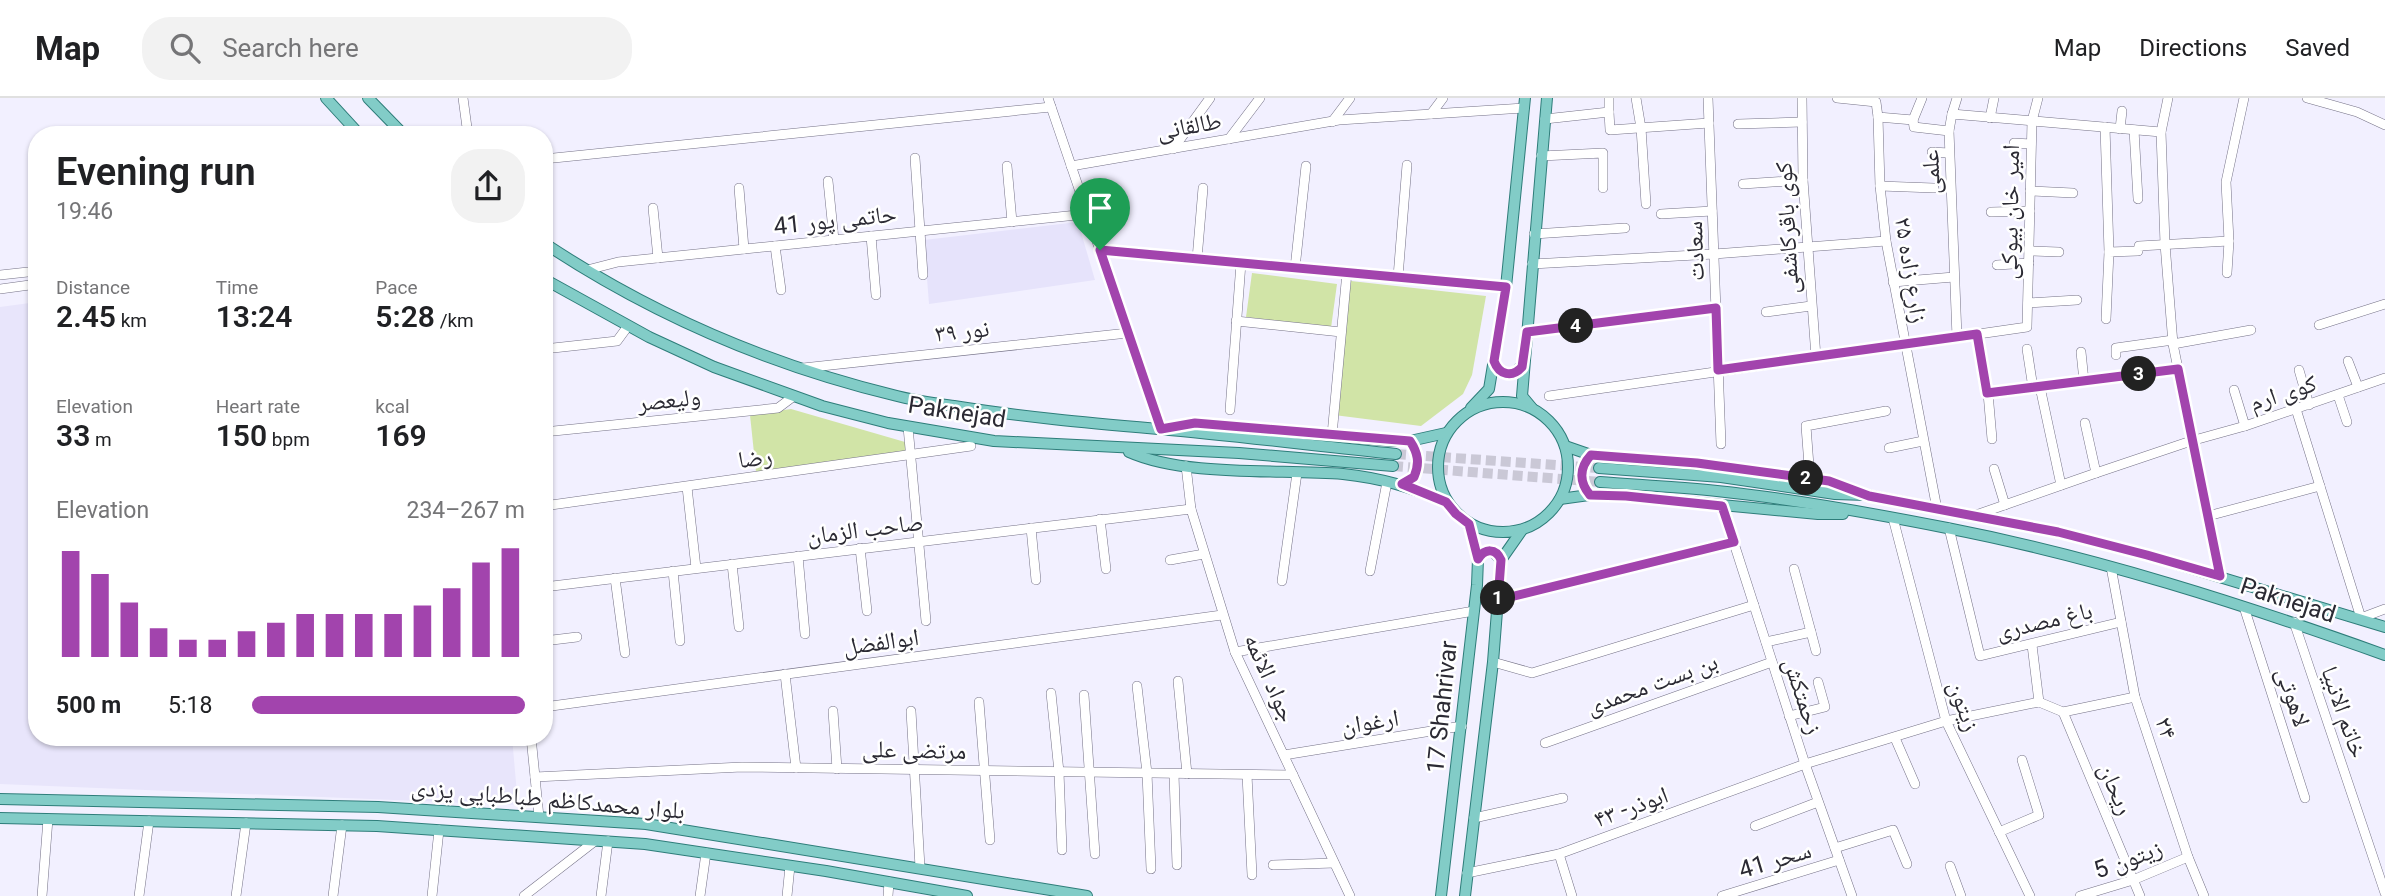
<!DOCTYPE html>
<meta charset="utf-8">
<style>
body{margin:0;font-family:Roboto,"Noto Naskh Arabic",sans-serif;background:#f2f2f2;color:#202124;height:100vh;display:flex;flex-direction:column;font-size:26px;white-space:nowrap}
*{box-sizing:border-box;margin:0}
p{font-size:23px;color:#757577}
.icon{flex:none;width:38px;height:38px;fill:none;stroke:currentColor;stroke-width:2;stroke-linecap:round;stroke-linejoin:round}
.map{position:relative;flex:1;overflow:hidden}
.drawer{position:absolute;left:28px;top:28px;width:525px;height:620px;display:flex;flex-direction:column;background:#fff;border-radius:28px;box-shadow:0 2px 5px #0004}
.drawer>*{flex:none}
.pin{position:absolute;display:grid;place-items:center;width:60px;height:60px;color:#fff;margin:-72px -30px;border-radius:50% 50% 50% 0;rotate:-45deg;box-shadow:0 0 7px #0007}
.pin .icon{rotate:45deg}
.km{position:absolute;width:35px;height:35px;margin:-18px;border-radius:50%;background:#222;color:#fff;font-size:19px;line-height:35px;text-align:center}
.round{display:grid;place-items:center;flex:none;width:74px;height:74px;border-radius:28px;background:#f2f2f2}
.head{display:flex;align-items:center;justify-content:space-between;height:119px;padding:0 28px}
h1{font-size:38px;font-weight:600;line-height:52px}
.stats{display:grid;grid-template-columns:repeat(3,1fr);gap:10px;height:119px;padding:7px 28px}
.stats div{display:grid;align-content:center}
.stats b{font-size:30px;font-weight:600}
.stats small{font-size:19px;font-weight:400}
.stats p{font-size:19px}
.chart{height:196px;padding:14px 28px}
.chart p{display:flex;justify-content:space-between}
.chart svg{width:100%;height:126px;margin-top:7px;stroke:#a244ad;stroke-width:6}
ul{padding:0 28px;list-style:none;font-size:23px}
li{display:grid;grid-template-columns:112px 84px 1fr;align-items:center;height:52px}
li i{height:18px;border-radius:9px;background:#a244ad}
header{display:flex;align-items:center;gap:42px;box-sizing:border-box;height:98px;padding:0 35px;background:#fff;border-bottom:2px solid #e0e0e0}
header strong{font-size:33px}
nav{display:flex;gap:38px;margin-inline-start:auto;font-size:24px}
.search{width:490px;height:63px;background:#f2f2f2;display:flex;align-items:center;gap:18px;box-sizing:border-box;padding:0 24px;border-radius:28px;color:#757577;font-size:26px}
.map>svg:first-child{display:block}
.built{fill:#e6e3fb}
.industrial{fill:#e8e5fb}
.green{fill:#d1e4a7}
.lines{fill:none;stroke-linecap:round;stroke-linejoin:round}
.major-tunnel{stroke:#cac8d6;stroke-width:10;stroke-dasharray:10 5;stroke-linecap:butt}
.minor-casing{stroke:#757287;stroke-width:10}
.major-casing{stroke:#2e7d7a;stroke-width:12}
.minor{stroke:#fff;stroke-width:9}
.major{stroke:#82ccc7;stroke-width:10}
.route-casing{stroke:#fff;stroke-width:14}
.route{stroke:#a244ad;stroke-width:9}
.labels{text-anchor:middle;stroke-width:5;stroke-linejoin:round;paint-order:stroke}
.street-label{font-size:24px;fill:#2b2a33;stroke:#fff}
</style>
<header>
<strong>Map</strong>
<div class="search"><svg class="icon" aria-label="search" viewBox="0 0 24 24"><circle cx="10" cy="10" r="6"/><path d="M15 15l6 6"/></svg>Search here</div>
<nav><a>Map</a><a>Directions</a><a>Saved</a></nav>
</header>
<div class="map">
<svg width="2385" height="798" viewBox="0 0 2385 798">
<rect width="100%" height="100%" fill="#f2f0ff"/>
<!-- built -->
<polygon class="built" points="1078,124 1095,182 929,206 924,142"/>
<!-- industrial -->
<polygon class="industrial" points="37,204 37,639 512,639 518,707 0,686 0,209"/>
<!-- green -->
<g class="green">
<polygon points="1252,175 1337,186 1331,230 1246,219"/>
<polygon points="1351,183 1486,198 1472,277 1463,296 1421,328 1334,317"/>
<polygon points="791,311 905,344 906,354 756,374 750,317"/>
</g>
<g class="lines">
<!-- major-tunnel -->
<g class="major-tunnel">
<polyline points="1396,356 1599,370"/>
<polyline points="1393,368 1600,384"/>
</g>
<defs>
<g id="minor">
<polyline points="463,0 468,37"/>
<polyline points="1048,0 1161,331"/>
<polyline points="1636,0 1641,30 1646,106"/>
<polyline points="1708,0 1721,346"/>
<polyline points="1802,0 1803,82 1816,259"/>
<polyline points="1837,0 1876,4 1878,19 1913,22 1914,29 1949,33 1952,16 2161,34"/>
<polyline points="2168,0 2161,34 2165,146 2173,246 2220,478"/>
<polyline points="2307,0 2357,14 2385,27"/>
<polyline points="1609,14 1609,0"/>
<polyline points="1431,16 1443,0"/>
<polyline points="1952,16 1957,0"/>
<polyline points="1878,19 1880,88 1886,143 1937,411"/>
<polyline points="1990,20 1994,0"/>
<polyline points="1545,21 1609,14 1610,32 1709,25"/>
<polyline points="1913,22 1922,0"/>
<polyline points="1332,24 1350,0"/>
<polyline points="1738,26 1802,24"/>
<polyline points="2105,29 2109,154"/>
<polyline points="2120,31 2122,13"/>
<polyline points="2134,32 2138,101"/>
<polyline points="1949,33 1957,239"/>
<polyline points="1229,41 1260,0"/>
<polyline points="2014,45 2031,46"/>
<polyline points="1173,51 1210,0"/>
<polyline points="1932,54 1949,55"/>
<polyline points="1541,58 1603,55 1603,90"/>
<polyline points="915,60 923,177"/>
<polyline points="544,61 1051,9"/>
<polyline points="1007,68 1012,124"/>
<polyline points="1071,68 1339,22 1524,10"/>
<polyline points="828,83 834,142"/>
<polyline points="1743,86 1803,82"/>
<polyline points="1880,88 1934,90"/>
<polyline points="739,90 744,151"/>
<polyline points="2030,93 2073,95"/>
<polyline points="653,110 658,160"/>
<polyline points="1991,114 2030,113"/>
<polyline points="1661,116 1712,113"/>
<polyline points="1534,136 1625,130"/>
<polyline points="871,138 876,197"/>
<polyline points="775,148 781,192"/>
<polyline points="1100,152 1506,189"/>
<polyline points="2029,153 2059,154"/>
<polyline points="1197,161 1203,90"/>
<polyline points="1532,166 1714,156 1886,143"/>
<polyline points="1997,167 2029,165"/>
<polyline points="1295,170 1306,68"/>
<polyline points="587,172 618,164 1087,116"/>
<polyline points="2227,175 2229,143 2226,84 2244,0"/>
<polyline points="0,177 37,173"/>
<polyline points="1398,179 1407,67"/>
<polyline points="1893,184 1954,179"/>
<polyline points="0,191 37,186"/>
<polyline points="2028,205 2077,202"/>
<polyline points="1766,214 1811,208"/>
<polyline points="2106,221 2109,154 2138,153 2139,148 2229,143"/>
<polyline points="1236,223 1341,234"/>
<polyline points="2319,227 2385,206"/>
<polyline points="1527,234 1716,210"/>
<polyline points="1977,236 1988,295 1992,341"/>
<polyline points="2173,246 2251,232"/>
<polyline points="544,251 617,243 628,228"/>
<polyline points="2027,251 2033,290"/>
<polyline points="2081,254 2084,283"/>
<polyline points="2116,257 2116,250 2173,242"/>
<polyline points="2348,263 2358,289"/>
<polyline points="803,270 1128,235"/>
<polyline points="2299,272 2309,307"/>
<polyline points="2040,289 2061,387"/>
<polyline points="2234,292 2245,328"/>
<polyline points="1988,295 2178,271"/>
<polyline points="2338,297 2347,324"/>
<polyline points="1549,298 2027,229 2032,23 2038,0"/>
<polyline points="2296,311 2361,520 2385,511"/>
<polyline points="1230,312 1241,165"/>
<polyline points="2085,325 2096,375"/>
<polyline points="908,329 926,523"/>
<polyline points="544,334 778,310 794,298"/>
<polyline points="1332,337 1347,174"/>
<polyline points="1889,350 1923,343"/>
<polyline points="1186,368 1191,411 1235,554 1350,798"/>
<polyline points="1994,371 2005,407"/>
<polyline points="1810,381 1806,328 1886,313"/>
<polyline points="687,389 696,470"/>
<polyline points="544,408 971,348"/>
<polyline points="1722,408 1805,666 1852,798"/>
<polyline points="1973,418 2096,375 2191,343 2245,328 2385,280"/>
<polyline points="2208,418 2320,388"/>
<polyline points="1893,420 1946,623 2030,798"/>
<polyline points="1100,421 1106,471"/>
<polyline points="1031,430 1036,482"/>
<polyline points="1949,430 1980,558 2121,524"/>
<polyline points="860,450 867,513"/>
<polyline points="798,458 805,536"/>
<polyline points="1170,462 1204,456"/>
<polyline points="732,466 739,529"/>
<polyline points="2111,469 2135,599 2188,759 2204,798"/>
<polyline points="1794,471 1811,534"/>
<polyline points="673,473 680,543"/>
<polyline points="1370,473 1387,384"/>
<polyline points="615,480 625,555"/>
<polyline points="1282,483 1297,375"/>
<polyline points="544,489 1191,411"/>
<polyline points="1498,502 1734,444"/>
<polyline points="2244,509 2305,700"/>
<polyline points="2294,524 2385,795"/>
<polyline points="544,543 577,539"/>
<polyline points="1766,544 1811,534 1816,553"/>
<polyline points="2032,547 2039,604"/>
<polyline points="1235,554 1474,513"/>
<polyline points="1493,564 1532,575 1754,507"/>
<polyline points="785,576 796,670"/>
<polyline points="1178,583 1187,676"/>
<polyline points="1137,588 1147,675 1151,771"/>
<polyline points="1051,595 1059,674 1062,752"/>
<polyline points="1084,597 1095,756"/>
<polyline points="979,604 990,742"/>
<polyline points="544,609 1222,517"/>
<polyline points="833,613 837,671"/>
<polyline points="911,613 920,769"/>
<polyline points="2063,614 2140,798"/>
<polyline points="1789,618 1825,609 1818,584"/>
<polyline points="531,639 539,719"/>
<polyline points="1895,640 1915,686"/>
<polyline points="1545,645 1772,564"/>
<polyline points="1284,657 1462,628"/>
<polyline points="1174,676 1177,767"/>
<polyline points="1247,677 1252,777"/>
<polyline points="535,679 742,669 1293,677"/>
<polyline points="1474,720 1563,700"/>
<polyline points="1755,728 1818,704"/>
<polyline points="1999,734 2039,717 2022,662"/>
<polyline points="1835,750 1893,732 1907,766"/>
<polyline points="1559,756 1572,798"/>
<polyline points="1273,767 1334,765"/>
<polyline points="1950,768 1961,798"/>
<polyline points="1467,775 1559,756 1805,666 1946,623 2039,604 2063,614 2135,599"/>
<polyline points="42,798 48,721"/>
<polyline points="139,798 149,723"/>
<polyline points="236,798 246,725"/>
<polyline points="333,798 342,727"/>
<polyline points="432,798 439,732"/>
<polyline points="524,798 595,743"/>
<polyline points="601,798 608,743"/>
<polyline points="700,798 706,755"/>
<polyline points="787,798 790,768"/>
<polyline points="888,798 889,784"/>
<polyline points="1722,798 1839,762"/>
<polyline points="2080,798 2133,782 2188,759"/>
</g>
<g id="major">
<polyline points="326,0 360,37"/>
<polyline points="368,0 404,37"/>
<path d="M544,145C651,216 772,268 897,298C916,303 935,305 954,308C1022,319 1091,325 1159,331C1238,338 1317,348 1396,356"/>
<polyline points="544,181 649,239 714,269 822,308 888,325 994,343 1239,355 1393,368"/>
<path d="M1494,263C1497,273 1504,278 1515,275L1524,265"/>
<circle cx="1503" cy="369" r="65"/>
<polyline points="1471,310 1489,291 1506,189 1525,0"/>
<polyline points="1532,310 1522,298 1547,0"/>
<polyline points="1175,329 1195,325 1392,343 1410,343 1446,335"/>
<polyline points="1565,348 1591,357 1697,365 1828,383 1856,393"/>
<path d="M1129,354C1185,379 1280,371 1343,376C1381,380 1411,389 1446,404"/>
<polyline points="1599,370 1721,379 1835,396 1866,397 2058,434 2147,457 2385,529"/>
<path d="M1600,384C1639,387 1678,389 1717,393C1794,401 1871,415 1947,430C2096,459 2242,506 2385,557"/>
<path d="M1402,386L1414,379C1420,365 1418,355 1410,343"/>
<path d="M1589,397C1579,384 1579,370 1591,357"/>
<polyline points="1560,401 1589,397 1626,398 1818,416 1843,416"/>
<path d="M1478,461C1482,454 1485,452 1493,453L1501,462"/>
<polyline points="0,701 378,709 646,726 1087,798"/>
<polyline points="0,720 377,728 645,746 826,773 967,798"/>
<polyline points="1441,798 1477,487 1478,461 1469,426"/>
<polyline points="1465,798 1493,564 1501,462 1522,432"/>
</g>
</defs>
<!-- minor casing -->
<use href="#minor" class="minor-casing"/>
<!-- major casing -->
<use href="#major" class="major-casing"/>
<!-- minor -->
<use href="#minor" class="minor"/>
<!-- major -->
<use href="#major" class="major"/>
</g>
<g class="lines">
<defs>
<path id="route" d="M1100,152L1506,189L1494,263C1499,277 1512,280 1522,269L1527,234L1716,210L1718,272L1977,236L1987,295L2178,271L2220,478L2147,457L2058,434L1869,398L1829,383L1697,365L1591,357C1579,370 1579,384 1590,397L1626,398L1722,408L1734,444L1498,502L1501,462C1496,450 1485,450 1478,461L1469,426L1456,416L1446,404L1402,386L1414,379C1420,365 1418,355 1410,343L1195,325L1161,331Z"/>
</defs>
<!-- route casing -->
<use href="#route" class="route-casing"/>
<!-- route -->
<use href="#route" class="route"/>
</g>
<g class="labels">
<!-- street labels -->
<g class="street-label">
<text transform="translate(1189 28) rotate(-10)" y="8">طالقانی</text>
<text transform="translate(1931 74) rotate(-92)" y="8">علمی</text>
<text transform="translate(2010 114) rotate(-89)" y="8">امیر خان بیوکی</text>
<text transform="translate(835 122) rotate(-6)" y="8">حاتمی پور 41</text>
<text transform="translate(1787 130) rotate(-93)" y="8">کوی باقرکاشفی</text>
<text transform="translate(1695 153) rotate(-92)" y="8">سعادت</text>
<text transform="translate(1911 172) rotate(81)" y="8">زارع زاده ۲۵</text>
<text transform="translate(962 233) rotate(-6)" y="8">نور ۳۹</text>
<text transform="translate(2283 295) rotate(-18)" y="8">کوی ارم</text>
<text transform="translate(669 302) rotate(-6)" y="8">ولیعصر</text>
<text transform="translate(957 314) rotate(9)" y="8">Paknejad</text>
<text transform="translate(755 360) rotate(-8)" y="8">رضا</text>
<text transform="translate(865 431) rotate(-7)" y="8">صاحب الزمان</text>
<text transform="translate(2288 502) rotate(18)" y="8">Paknejad</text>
<text transform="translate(2044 523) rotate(-13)" y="8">باغ مصدری</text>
<text transform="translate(881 544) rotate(-8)" y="8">ابوالفضل</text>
<text transform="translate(1270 580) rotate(66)" y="8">جواد الائمه</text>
<text transform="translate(1652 586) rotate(-20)" y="8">بن بست محمدی</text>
<text transform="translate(1803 598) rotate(72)" y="8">زحمتکش</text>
<text transform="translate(2293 599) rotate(72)" y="8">لاهوتی</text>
<text transform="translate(1964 608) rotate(71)" y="8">زیتون</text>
<text transform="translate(1442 609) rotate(-84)" y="8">17 Shahrivar</text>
<text transform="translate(2344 614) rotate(71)" y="8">خاتم الانبیا</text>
<text transform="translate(1370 624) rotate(-9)" y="8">ارغوان</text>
<text transform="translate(2166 630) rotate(72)" y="8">۲۴</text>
<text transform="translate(914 652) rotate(1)" y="8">مرتضی علی</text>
<text transform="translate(2116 691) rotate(67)" y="8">ریحان</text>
<text transform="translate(548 701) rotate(5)" y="8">بلوار محمدکاظم طباطبایی یزدی</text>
<text transform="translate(1631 709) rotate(-20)" y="8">ابوذر- ۴۳</text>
<text transform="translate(2128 761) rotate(-20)" y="8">زیتون 5</text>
<text transform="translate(1775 762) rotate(-17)" y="8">سحر 41</text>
</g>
</g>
</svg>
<div class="pin" style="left:1100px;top:152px;background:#1e9e55"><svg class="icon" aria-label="arrive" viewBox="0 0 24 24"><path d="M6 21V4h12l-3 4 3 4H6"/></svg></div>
<b class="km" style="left:1498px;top:500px">1</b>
<b class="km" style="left:1806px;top:380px">2</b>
<b class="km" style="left:2139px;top:276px">3</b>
<b class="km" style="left:1576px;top:228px">4</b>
<section class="drawer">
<div class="head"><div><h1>Evening run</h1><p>19:46</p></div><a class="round"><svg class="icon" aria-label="share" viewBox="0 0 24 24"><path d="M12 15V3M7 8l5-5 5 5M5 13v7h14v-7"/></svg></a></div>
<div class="stats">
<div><p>Distance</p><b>2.45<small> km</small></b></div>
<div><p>Time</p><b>13:24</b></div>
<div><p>Pace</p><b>5:28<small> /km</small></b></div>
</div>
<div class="stats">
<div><p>Elevation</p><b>33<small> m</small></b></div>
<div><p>Heart rate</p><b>150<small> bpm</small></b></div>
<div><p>kcal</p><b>169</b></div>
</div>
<div class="chart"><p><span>Elevation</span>234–267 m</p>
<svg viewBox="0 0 160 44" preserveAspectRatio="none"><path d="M5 44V7M15 44V15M25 44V25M35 44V34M45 44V38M55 44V38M65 44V35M75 44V32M85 44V29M95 44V29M105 44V29M115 44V29M125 44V26M135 44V20M145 44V11M155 44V6"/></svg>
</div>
<ul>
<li><b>500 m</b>5:18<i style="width:100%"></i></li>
</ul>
</section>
</div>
